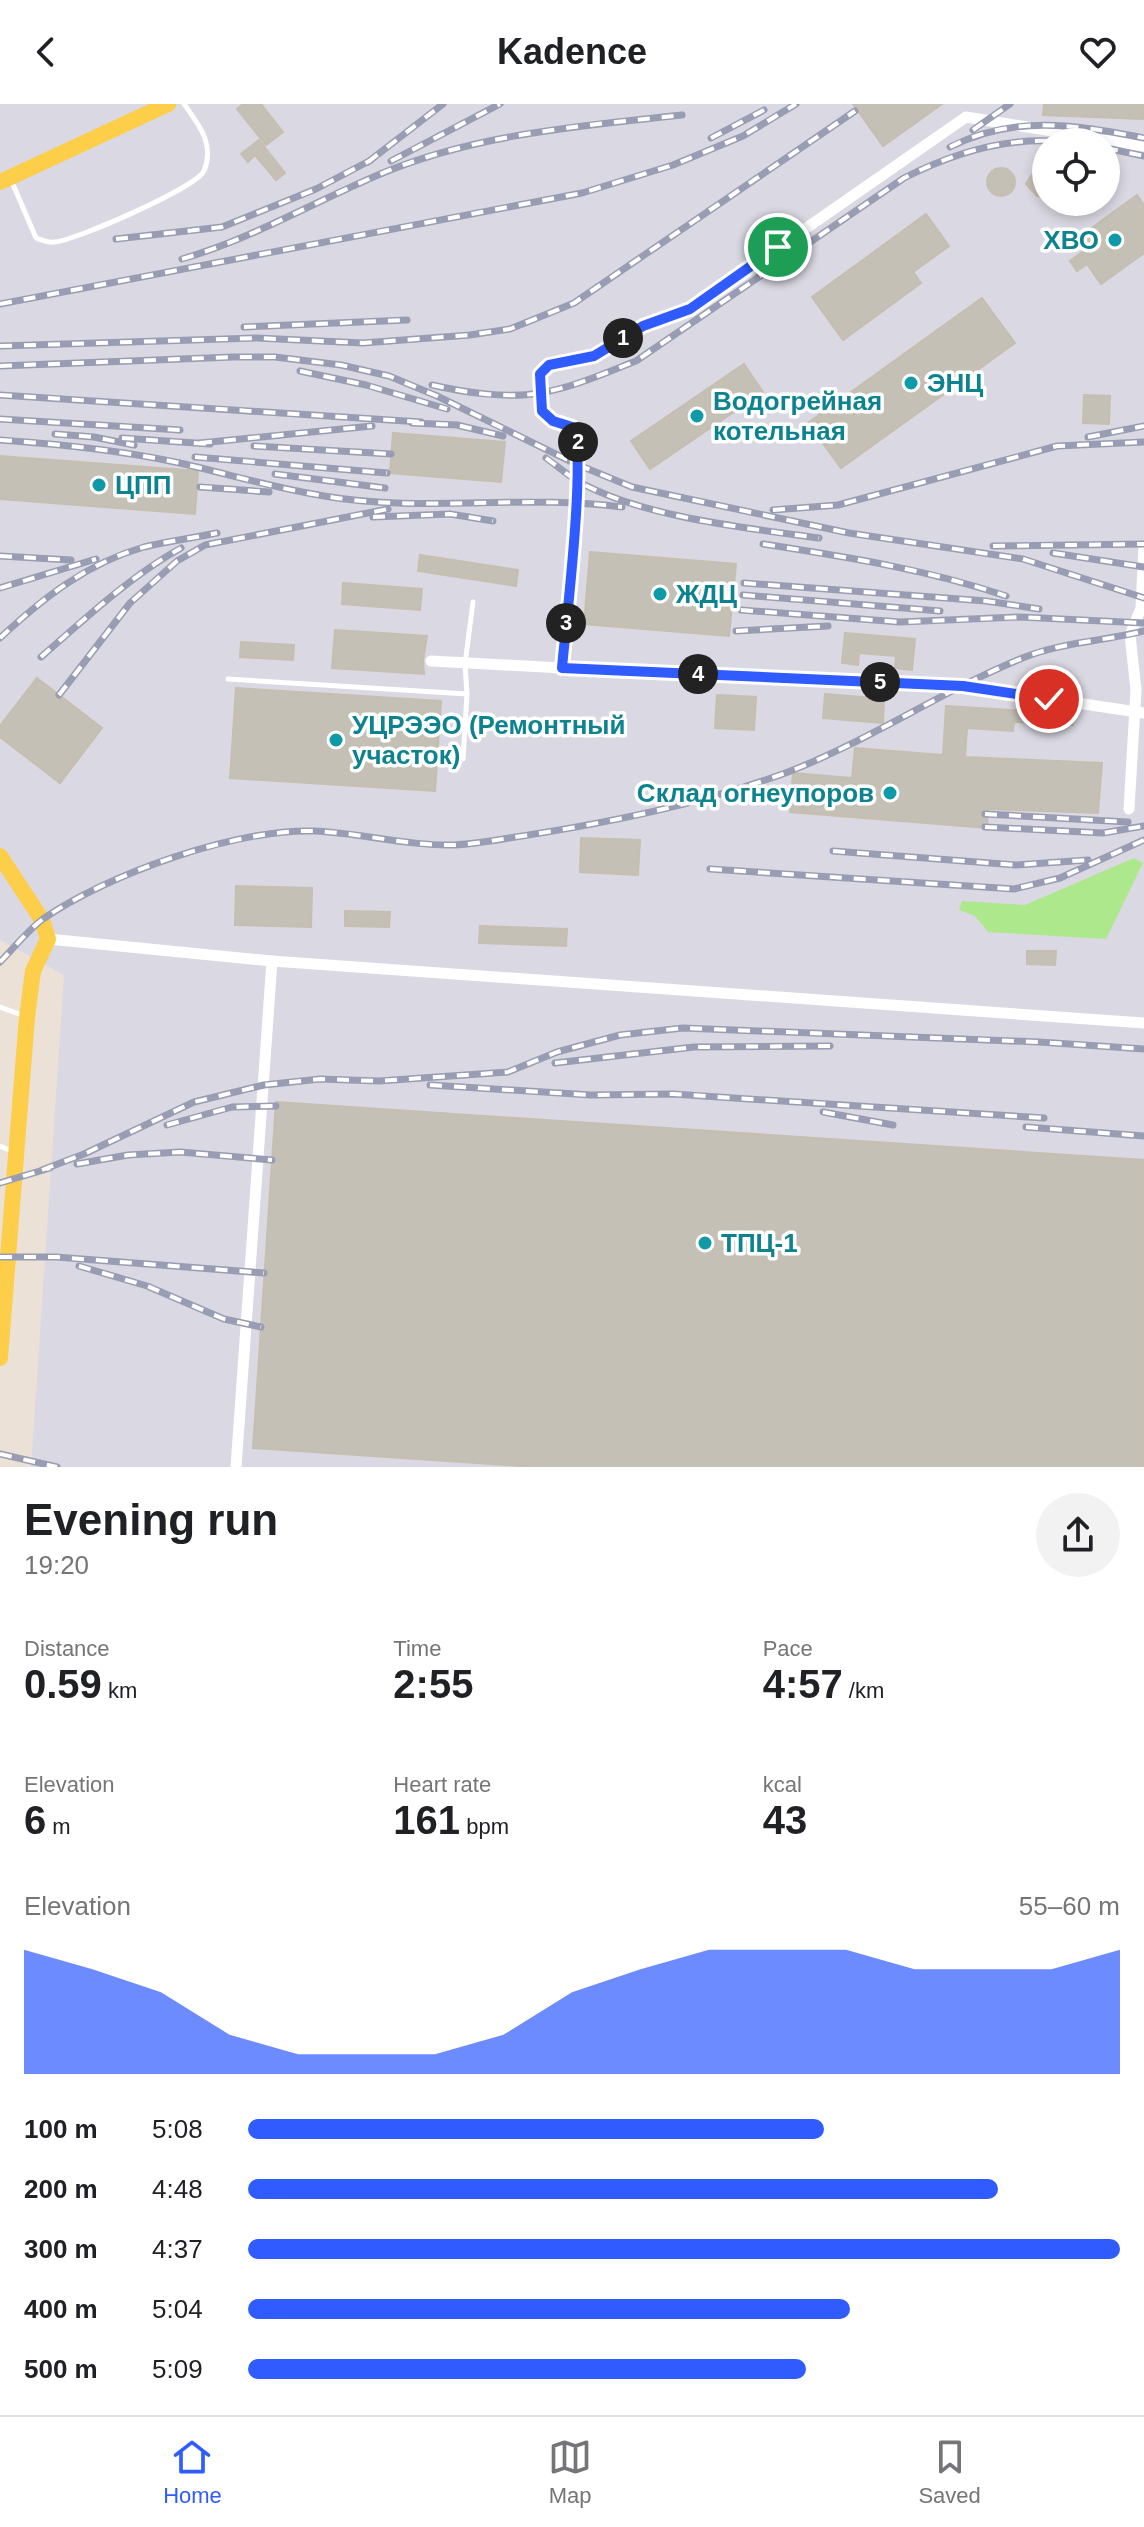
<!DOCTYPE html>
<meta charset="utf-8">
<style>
body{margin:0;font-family:Helvetica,sans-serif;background:#f2f2f2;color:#202124;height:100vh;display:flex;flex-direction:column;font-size:30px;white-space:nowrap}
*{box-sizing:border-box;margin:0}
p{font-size:26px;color:#757577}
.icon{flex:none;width:44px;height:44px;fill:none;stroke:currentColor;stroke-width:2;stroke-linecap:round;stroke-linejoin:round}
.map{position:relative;height:1363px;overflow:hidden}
.details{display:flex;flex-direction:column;background:#fff;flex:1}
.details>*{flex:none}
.buttons{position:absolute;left:1032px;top:24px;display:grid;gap:16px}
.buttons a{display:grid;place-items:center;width:88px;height:88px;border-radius:50%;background:#fff;box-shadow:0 4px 12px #0003;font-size:40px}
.pin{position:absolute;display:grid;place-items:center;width:68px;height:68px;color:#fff;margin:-34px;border:4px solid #fff;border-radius:50%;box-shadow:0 2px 8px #0007}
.km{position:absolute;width:40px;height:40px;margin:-20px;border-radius:50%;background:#222;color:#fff;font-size:22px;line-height:40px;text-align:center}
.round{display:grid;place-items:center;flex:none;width:84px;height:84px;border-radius:42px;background:#f2f2f2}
.head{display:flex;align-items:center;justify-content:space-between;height:136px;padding:0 24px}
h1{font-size:44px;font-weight:800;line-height:60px}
.figures{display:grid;grid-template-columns:repeat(3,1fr);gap:12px;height:136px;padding:8px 24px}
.figures div{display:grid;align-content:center}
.figures b{font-size:40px;font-weight:800}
.figures small{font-size:22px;font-weight:400}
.figures p{font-size:22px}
.chart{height:224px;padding:16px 24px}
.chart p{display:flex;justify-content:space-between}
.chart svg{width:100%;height:144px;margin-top:8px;fill:#2f5bff;opacity:.7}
ul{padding:0 24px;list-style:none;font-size:26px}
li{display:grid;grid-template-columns:128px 96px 1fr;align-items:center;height:60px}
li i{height:20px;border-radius:10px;background:#2f5bff}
header{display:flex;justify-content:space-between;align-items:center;height:104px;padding:0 24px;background:#fff;font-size:36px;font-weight:800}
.dock{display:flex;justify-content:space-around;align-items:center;height:112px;border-top:2px solid #e0e0e0;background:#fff;font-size:22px;color:#757577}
.dock a{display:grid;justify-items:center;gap:4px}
.dock .current{color:#2f5bff}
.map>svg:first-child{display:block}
.industrial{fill:#dad8e2;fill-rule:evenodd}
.green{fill:#aee88c}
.building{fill:#c5c0b5;stroke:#c6beb0;stroke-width:2}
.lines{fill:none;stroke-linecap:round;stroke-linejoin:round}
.lane{stroke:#fff;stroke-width:5}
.street{stroke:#fff;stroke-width:11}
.primary{stroke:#fcce4a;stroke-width:16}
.rail-casing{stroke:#999db3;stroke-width:7}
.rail{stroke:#fff;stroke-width:4;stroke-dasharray:12;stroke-linecap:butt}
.route-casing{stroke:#fff;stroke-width:16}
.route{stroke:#2f5bff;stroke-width:10}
.culture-dot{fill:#0f9aa8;stroke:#fff;stroke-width:3}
.labels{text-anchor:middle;stroke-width:7;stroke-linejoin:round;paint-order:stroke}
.culture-label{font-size:26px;font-weight:bold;fill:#0d838f;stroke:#fff;text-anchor:start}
</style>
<header><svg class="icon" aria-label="back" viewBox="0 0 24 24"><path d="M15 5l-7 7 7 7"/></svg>Kadence<svg class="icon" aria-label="heart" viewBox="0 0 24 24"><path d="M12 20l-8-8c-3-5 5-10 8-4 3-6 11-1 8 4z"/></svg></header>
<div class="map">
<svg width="1144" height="1363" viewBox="0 0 1144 1363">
<rect width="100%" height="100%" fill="#ebe1d6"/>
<!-- industrial -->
<path class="industrial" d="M0,0H1144V1363H31L64,871L0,836ZM1046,38H1106V98H1046Z"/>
<!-- green -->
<polygon class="green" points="1134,754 1143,759 1106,835 988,828 975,812 959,806 962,797 1025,801"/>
<!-- building -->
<g class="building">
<polygon points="243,0 261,0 283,28 266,41 237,5"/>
<polygon points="853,0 942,0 883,42"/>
<polygon points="1044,0 1144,0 1144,15 1043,11"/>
<polygon points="259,36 285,69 276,76 255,51 248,58 241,50"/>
<circle cx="1001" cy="78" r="14"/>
<polygon points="1046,65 1046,93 1037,92 1026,80 1034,68"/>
<polygon points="1137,91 1144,101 1144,149 1101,180 1087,160 1077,167 1070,157 1090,142 1082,131"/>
<polygon points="926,110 949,142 913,168 921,179 843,236 812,193"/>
<polygon points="982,194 1015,239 841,364 808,319"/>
<polygon points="744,260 763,288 650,365 631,337"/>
<polygon points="1084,291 1110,292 1109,320 1083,319"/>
<polygon points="393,329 505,338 501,378 390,369"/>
<polygon points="0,352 198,367 195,410 0,395"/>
<polygon points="590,448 736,460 729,532 584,520"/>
<polygon points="420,451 518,466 516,482 418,467"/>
<polygon points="343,479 422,485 420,506 342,500"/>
<polygon points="335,526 427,532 423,556 424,570 332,564"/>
<polygon points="845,529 915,535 912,566 895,564 896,552 859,549 858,561 842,559"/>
<polygon points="241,538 294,541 293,556 240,553"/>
<polygon points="37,574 102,624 60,679 0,633 0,622"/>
<polygon points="236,584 441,597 435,687 230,674"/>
<polygon points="825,590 884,595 883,619 823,614"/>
<polygon points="717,591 756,593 754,626 715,624"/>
<polygon points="946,602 1074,610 1073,621 1014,618 1013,627 967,624 965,653 1102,659 1098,709 988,705 987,724 790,708 793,669 852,674 855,644 943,651"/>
<polygon points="581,734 640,736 638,771 580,768"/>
<polygon points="236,782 312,784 311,823 235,821"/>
<polygon points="345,807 390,808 389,823 345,822"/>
<polygon points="480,822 567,825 566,842 479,839"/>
<polygon points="1027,847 1056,847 1055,861 1027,860"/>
<polygon points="276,998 1144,1056 1144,1363 537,1363 253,1344"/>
</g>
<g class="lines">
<!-- lane -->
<g class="lane">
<path d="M12,78L36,134C42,136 49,139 54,138C75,137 197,83 204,67C215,40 199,21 184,0"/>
<polyline points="228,575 467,590"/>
<polyline points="463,655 467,590 465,560 473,498"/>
<polyline points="0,903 25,912"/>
<polyline points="0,1042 14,1048"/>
</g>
<!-- street -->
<g class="street">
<path d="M431,557L562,564C565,527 588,344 572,323C539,312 537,304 540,270L549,261L594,252L643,222L690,205L966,13L1144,42"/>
<polyline points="562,564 963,582 1144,609"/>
<polyline points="1129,705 1136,586 1130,531 1141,504 1144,443"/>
<polyline points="48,835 272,857 1144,919"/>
<polyline points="236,1363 272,857"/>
</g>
<!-- primary -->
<g class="primary">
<polyline points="0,78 168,0"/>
<polyline points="0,752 42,816 48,835 33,867 27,913 0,1254"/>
</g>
<defs>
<g id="rail">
<polyline points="973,26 1010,0"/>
<polyline points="711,34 764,6"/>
<path d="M950,43C1015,10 1075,21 1144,34"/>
<polyline points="1106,44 1144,52"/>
<polyline points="391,57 500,0"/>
<polyline points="368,58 443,0"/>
<polyline points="116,135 222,123 316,85 371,56"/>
<path d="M182,155C251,135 312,99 378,71C474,30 580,22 682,11"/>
<polyline points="0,200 582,89 673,61 743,32 796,0"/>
<polyline points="244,223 407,216"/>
<polyline points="0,242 257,234 363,239 470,231 510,225 574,199 855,7"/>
<polyline points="0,262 233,253 275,253 341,261 389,272 437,292 576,360 632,383 849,429 1023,455 1144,494"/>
<polyline points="300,267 366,281 447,305"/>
<path d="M432,281C462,288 508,295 539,289C572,284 605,269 636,257L904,74C953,49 1008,32 1064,38"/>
<polyline points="0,291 421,318"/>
<polyline points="0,315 180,326"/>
<polyline points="412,319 457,321 503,332"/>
<polyline points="55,330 94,333 134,341"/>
<polyline points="1088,333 1144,322"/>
<polyline points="122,334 210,340"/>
<path d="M0,336C58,340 118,346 175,358C225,369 274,384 324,392C422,409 524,390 622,403"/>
<polyline points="200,339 372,322"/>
<polyline points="254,342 391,350"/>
<polyline points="195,353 387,369"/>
<path d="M546,354C556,361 566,370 576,376C639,413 747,424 819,434"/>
<polyline points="275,370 385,384"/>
<polyline points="200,383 269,388"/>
<polyline points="773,406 838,401 1057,342 1144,338"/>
<polyline points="373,413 450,410 493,417"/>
<path d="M763,440C846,453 926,465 1006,492"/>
<polyline points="993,442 1144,440"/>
<polyline points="1053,449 1144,463"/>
<polyline points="0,452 71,456"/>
<polyline points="744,479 986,497 1039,505"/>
<polyline points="0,484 96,455"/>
<polyline points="743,491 940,507"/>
<polyline points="741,506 900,518 1020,513 1144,519"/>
<polyline points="736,527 828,522"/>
<path d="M0,534C42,495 87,459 144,443C168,437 193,434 217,429"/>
<path d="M41,553C86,514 129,473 181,444"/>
<polyline points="59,591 130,499 177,457 205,441 388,405"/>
<polyline points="985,710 1128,718"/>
<polyline points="985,723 1103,729 1144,722"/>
<polyline points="833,747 1016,761 1088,756"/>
<polyline points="710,765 1014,785 1060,774 1144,736"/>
<path d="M0,858C14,844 28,826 43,815C108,770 235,725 314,727C361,729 408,742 454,741C472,740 491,737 509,734C602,720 699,701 788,668C871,636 943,586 1025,553C1063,538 1105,537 1144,527"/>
<polyline points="555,959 694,943 830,942"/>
<polyline points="430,981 591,991 673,990 1044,1014"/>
<polyline points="823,1008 893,1021"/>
<polyline points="167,1021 232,1003 276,1002"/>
<polyline points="1026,1023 1144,1032"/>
<polyline points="77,1060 128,1051 180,1048 272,1056"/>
<polyline points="42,1066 84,1050 194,998 264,981 320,975 379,977 508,968 557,948 620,931 683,924 1039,938 1144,945"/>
<polyline points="0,1079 50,1064"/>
<polyline points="0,1153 56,1153 264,1169"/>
<polyline points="79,1162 147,1182 224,1215 261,1223"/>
<polyline points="0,1350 57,1363"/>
</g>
</defs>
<!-- rail casing -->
<use href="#rail" class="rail-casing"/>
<!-- rail -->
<use href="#rail" class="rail"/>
</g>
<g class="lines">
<defs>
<path id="route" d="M778,143L690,205L643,222L594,252L549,261L540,270L542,307L553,317L572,323C588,343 565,527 562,564L963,582L1049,595"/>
</defs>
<!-- route casing -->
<use href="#route" class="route-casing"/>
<!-- route -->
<use href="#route" class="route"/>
</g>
<!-- markers -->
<g class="culture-dot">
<circle cx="1115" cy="136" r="8"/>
<circle cx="911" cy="279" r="8"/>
<circle cx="697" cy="312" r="8"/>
<circle cx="99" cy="381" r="8"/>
<circle cx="660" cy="490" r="8"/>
<circle cx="336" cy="636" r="8"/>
<circle cx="890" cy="689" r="8"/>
<circle cx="705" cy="1139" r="8"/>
</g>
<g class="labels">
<!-- culture labels -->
<g class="culture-label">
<text x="1099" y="145" text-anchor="end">ХВО</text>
<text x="927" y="288">ЭНЦ</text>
<text x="713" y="306">Водогрейная<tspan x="713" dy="30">котельная</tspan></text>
<text x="115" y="390">ЦПП</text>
<text x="676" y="499">ЖДЦ</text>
<text x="352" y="630">УЦРЭЭО (Ремонтный<tspan x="352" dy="30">участок)</tspan></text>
<text x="874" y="698" text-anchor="end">Склад огнеупоров</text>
<text x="721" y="1148">ТПЦ-1</text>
</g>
</g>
</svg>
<div class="buttons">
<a><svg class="icon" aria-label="locate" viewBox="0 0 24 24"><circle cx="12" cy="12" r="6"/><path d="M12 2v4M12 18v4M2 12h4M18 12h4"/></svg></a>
</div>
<div class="pin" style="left:778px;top:143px;background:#1e9e55"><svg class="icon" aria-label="arrive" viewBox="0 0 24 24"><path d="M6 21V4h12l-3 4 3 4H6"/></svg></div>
<div class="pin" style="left:1049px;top:595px;background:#d93025"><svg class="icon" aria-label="check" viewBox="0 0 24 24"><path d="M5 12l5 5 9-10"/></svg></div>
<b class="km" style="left:623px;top:234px">1</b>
<b class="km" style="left:578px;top:338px">2</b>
<b class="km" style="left:566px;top:519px">3</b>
<b class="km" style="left:698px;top:570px">4</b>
<b class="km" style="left:880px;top:578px">5</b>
</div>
<section class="details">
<div class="head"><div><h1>Evening run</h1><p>19:20</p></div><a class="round"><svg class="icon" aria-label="share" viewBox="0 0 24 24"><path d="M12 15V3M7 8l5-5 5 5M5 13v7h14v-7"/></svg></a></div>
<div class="figures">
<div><p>Distance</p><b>0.59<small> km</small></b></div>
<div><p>Time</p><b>2:55</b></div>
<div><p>Pace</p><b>4:57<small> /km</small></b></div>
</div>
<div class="figures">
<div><p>Elevation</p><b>6<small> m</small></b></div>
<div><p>Heart rate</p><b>161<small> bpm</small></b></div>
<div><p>kcal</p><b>43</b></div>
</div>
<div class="chart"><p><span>Elevation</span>55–60 m</p>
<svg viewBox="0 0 160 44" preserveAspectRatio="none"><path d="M0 44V6L10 12L20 19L30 32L40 38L50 38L60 38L70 32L80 19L90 12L100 6L110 6L120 6L130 12L140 12L150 12L160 6V44z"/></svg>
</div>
<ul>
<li><b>100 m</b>5:08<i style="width:66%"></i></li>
<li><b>200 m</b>4:48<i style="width:86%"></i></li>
<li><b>300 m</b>4:37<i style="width:100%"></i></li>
<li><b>400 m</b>5:04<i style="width:69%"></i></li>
<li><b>500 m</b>5:09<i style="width:64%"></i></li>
</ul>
</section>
<nav class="dock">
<a class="current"><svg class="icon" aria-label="home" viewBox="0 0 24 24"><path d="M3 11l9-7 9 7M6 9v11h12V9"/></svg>Home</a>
<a><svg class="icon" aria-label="map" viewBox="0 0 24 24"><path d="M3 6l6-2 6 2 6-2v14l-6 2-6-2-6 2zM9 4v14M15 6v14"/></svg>Map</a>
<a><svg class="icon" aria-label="saved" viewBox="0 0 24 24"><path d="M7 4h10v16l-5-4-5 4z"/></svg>Saved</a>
</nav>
